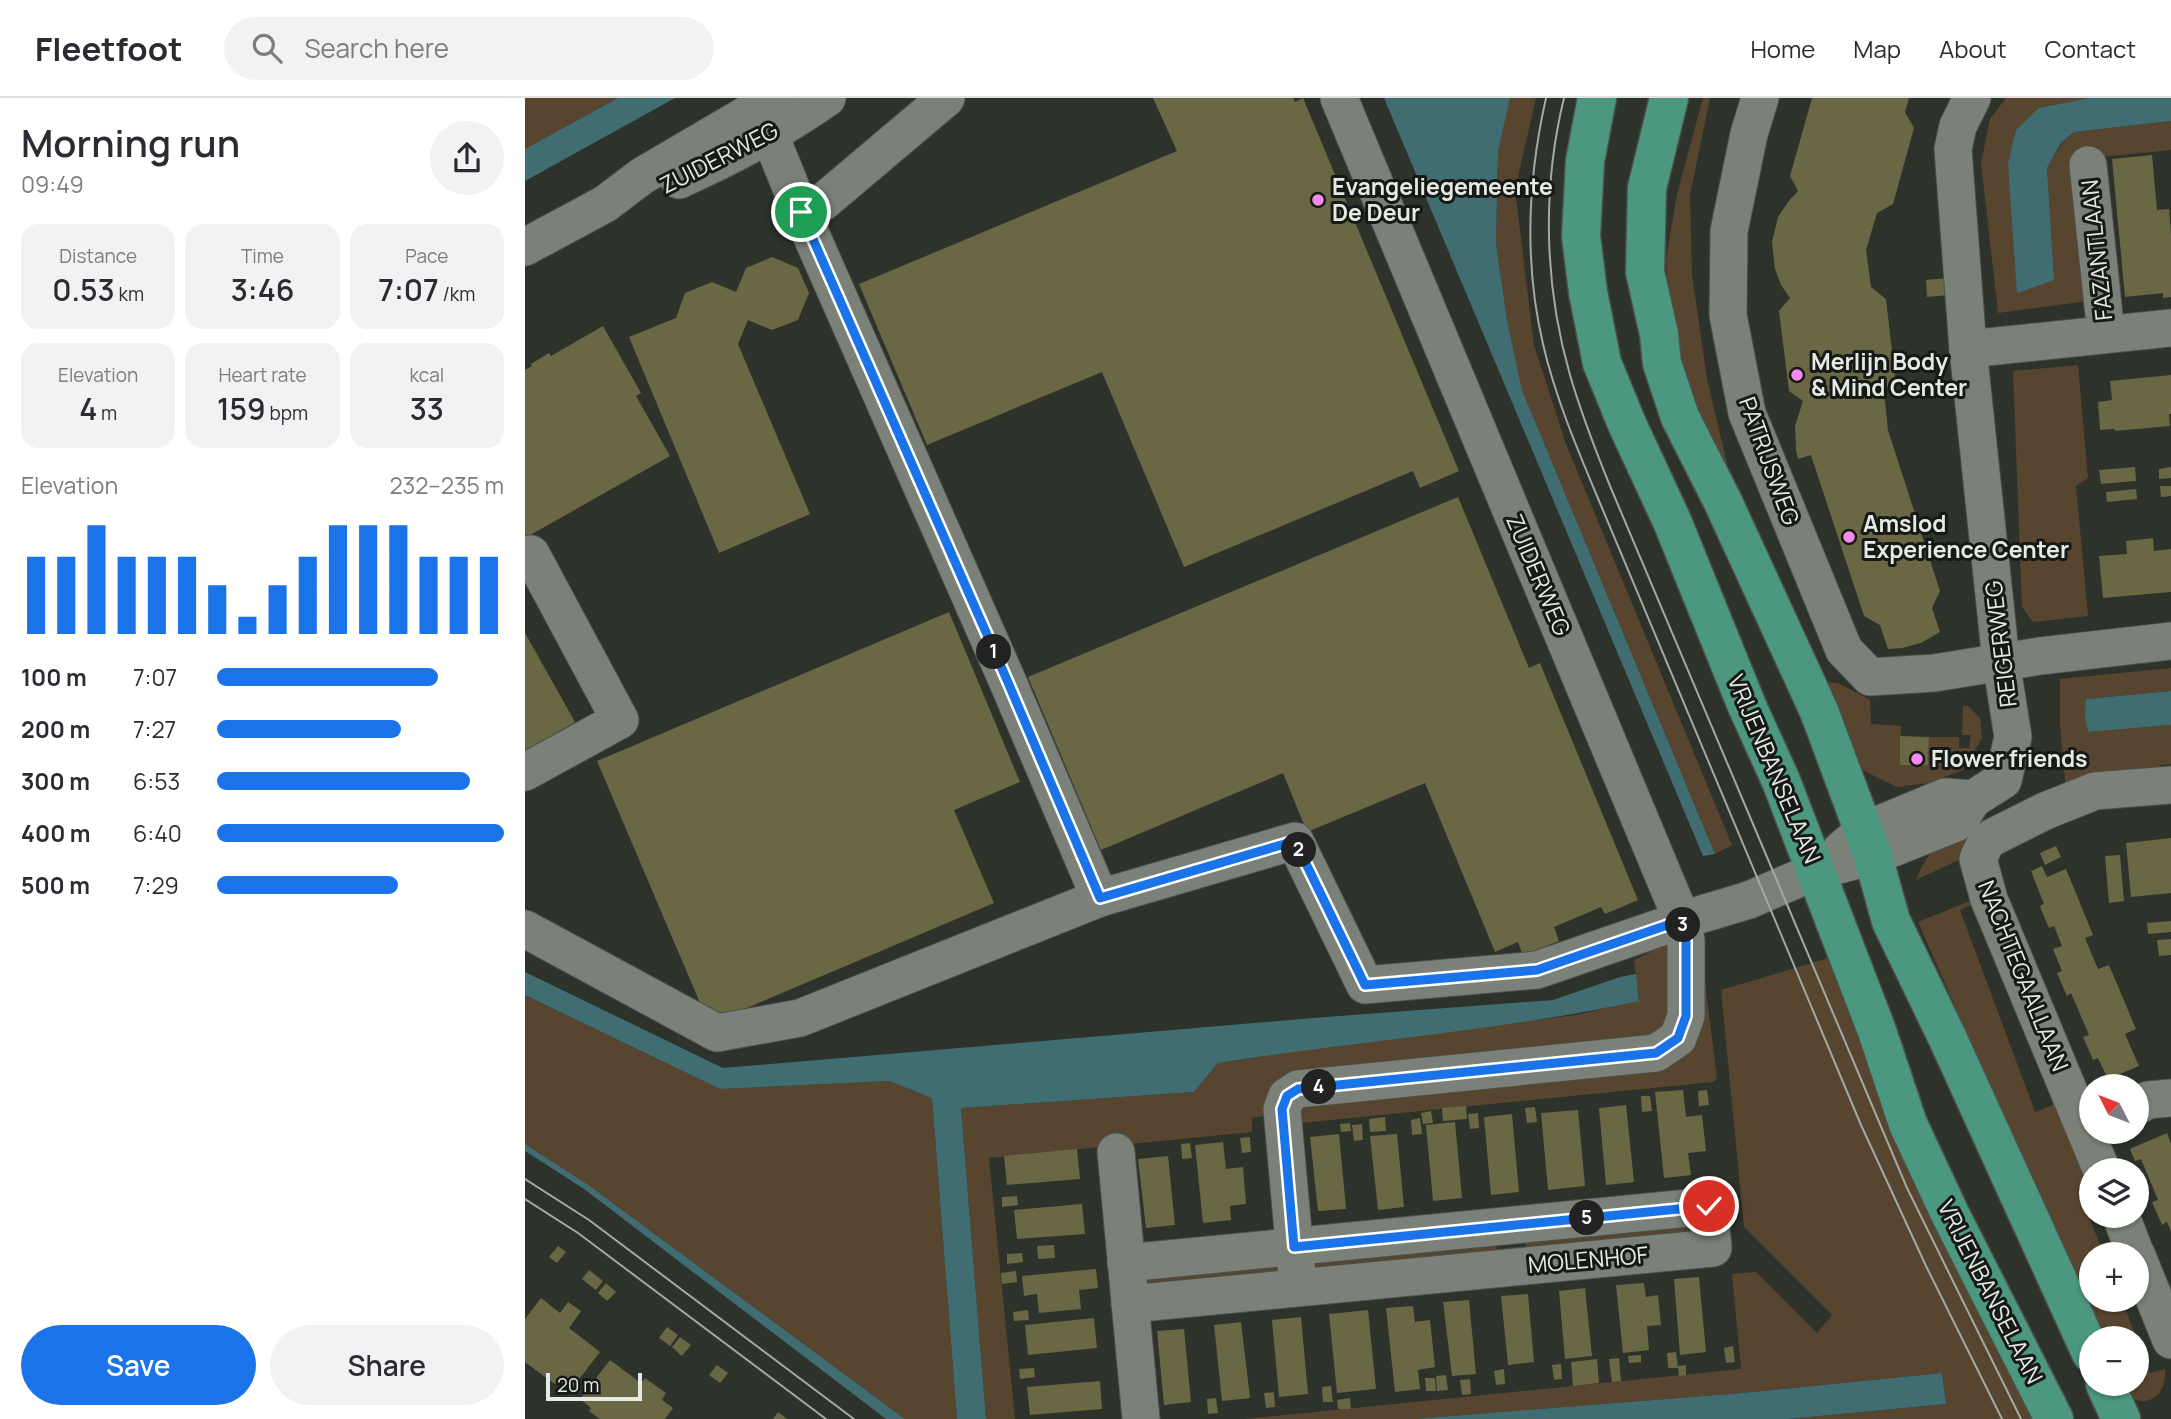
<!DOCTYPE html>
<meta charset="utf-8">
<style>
body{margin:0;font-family:Manrope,sans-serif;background:#f2f2f3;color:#2b2b33;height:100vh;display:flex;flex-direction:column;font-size:26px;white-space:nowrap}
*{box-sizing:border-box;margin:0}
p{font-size:23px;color:#7c7c81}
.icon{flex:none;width:38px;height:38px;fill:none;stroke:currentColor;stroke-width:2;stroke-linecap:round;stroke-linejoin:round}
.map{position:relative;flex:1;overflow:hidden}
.panel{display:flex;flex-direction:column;background:#fff;width:525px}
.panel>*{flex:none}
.needle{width:46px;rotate:312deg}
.buttons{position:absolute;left:1554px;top:976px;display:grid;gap:14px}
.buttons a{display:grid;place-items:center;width:70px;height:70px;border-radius:50%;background:#fff;box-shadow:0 2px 5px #0004;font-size:35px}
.scale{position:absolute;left:21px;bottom:18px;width:96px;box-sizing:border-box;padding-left:7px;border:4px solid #e6eae5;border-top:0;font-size:19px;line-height:24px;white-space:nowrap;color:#e6eae5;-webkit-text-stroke:5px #171916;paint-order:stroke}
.pin{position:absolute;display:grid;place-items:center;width:60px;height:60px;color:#fff;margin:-30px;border:4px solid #fff;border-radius:50%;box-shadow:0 2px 7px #0007}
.km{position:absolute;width:35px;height:35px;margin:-18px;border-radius:50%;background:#222;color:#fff;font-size:19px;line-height:35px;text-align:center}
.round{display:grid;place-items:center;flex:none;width:74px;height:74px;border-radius:37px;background:#f2f2f3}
.headline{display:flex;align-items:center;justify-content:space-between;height:119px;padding:0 21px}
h1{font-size:38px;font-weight:600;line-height:52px}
.stats{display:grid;grid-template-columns:repeat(3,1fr);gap:10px;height:119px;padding:7px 21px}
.stats div{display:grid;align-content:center;border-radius:18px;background:#f2f2f3;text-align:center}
.stats b{font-size:30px;font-weight:600}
.stats small{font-size:19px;font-weight:400}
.stats p{font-size:19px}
.chart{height:196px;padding:14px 21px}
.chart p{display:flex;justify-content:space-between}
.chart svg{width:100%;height:126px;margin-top:7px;stroke:#1a73e8;stroke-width:6}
.button{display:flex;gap:14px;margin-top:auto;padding:14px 21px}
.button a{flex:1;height:80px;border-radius:42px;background:#1a73e8;color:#fff;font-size:28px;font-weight:600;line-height:80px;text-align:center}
.button a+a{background:#f2f2f3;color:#2b2b33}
ul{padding:0 21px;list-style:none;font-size:23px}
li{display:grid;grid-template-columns:112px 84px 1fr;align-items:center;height:52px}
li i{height:18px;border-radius:9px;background:#1a73e8}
header{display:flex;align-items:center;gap:42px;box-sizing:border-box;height:98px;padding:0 35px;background:#fff;border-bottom:2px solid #e1e1e2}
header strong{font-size:33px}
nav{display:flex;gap:38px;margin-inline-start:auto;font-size:24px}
.search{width:490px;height:63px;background:#f2f2f3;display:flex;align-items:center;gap:18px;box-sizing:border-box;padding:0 24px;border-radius:38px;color:#7c7c81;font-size:26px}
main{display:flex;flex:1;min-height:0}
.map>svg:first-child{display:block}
.green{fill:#584530}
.water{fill:#406d71}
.building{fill:#6a6745}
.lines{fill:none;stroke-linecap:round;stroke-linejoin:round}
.minor-casing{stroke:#4b504a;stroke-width:39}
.major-casing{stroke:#4b504a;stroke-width:41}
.minor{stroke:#7b8179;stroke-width:37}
.major{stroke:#4c9780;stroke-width:38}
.tram{stroke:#a4a9a3;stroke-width:2}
.route-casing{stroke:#fff;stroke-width:14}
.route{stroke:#1a73e8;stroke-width:9}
.poi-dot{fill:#f589ee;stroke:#171916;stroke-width:2.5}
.labels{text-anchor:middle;stroke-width:6;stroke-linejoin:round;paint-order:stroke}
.street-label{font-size:23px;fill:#e6eae5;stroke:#171916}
.poi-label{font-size:23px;font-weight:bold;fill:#e6eae5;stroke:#171916;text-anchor:start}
</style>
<header>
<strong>Fleetfoot</strong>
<div class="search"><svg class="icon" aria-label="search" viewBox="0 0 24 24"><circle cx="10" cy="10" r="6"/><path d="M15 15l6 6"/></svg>Search here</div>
<nav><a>Home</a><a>Map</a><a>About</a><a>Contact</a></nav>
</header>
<main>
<section class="panel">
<div class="headline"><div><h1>Morning run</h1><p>09:49</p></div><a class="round"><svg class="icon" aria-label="share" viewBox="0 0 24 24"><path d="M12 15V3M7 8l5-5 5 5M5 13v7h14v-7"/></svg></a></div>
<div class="stats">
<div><p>Distance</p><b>0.53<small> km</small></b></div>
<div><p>Time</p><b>3:46</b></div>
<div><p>Pace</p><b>7:07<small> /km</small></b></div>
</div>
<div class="stats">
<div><p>Elevation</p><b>4<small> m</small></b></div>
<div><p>Heart rate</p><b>159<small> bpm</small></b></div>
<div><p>kcal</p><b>33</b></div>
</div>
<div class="chart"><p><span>Elevation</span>232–235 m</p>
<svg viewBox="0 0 160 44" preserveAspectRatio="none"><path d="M5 44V17M15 44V17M25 44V6M35 44V17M45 44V17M55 44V17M65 44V27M75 44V38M85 44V27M95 44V17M105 44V6M115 44V6M125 44V6M135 44V17M145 44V17M155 44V17"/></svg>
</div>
<ul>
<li><b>100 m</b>7:07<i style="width:77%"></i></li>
<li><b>200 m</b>7:27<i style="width:64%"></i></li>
<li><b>300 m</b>6:53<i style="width:88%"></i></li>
<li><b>400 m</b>6:40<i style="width:100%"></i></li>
<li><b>500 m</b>7:29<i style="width:63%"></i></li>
</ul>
<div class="button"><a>Save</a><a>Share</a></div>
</section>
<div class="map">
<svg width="1646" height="1321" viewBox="0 0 1646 1321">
<rect width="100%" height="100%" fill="#2d322b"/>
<!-- green -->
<g class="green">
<polygon points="0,0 93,0 0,51"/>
<polygon points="985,0 1011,0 990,92 1009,247 1041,346 1207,747 1190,756 997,292 982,222 971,145 973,54"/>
<polygon points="1178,0 1185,0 1165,97 1167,177 1182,281 1208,391 1151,258 1144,209 1141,162 1152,96"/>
<polygon points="1481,0 1564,0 1514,10 1529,182 1522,70 1537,45 1549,34 1646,23 1646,52 1555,61 1563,203 1473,215 1456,65 1465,21"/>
<polygon points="1553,267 1563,380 1551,388 1563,518 1508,524 1497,509 1488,273"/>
<polygon points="1646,570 1646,593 1561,601 1563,634 1646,627 1646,666 1635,667 1636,678 1541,691 1535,627 1535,581"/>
<polygon points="1300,584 1313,585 1345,602 1346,626 1376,628 1375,667 1403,667 1404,639 1434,639 1434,650 1444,650 1446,637 1437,637 1438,608 1443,608 1455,620 1457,640 1438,672 1404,685 1372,689 1333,670"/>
<path d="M1443,731L1448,744L1440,759L1391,782C1404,750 1413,746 1443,731Z"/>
<polygon points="1452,800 1453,804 1435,812 1510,1014 1536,1004 1560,1087 1553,1091 1579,1157 1566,1157 1566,1202 1597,1202 1612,1241 1571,1241 1473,1006 1393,824"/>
<polygon points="1144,845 1145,924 1133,937 751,985 744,994 739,1018 727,1020 727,1034 464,1060 490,1321 461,1321 436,1010 669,994 693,965 771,953 1051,917 1114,902 1109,862"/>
<polygon points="1310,858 1510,1321 1263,1321 1421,1306 1417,1275 1217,1295 889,1321 720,1321 1216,1271 1207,1176 1231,1174 1292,1235 1307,1217 1219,1129 1196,892"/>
<polygon points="1180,884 1192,981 1188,984 776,1025 777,1005 1138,967 1176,887"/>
<polygon points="0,897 195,991 364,983 407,1000 432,1321 380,1321 62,1086 0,1046"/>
<polygon points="1164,1120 1173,1135 1001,1152 1001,1143"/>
<polygon points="971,1146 972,1155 793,1180 785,1161"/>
<polygon points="754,1167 754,1176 620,1190 621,1175"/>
<path d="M1612,1241L1625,1275L1640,1271C1643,1305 1609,1315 1594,1286H1612Z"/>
</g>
<!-- water -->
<g class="water">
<polygon points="93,0 150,0 0,83 0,51"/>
<polygon points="859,0 985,0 973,54 971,145 982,222 997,292 1190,756 1178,758"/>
<polygon points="1564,0 1646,0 1646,23 1549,34 1536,45 1522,70 1529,182 1492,195 1483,66 1491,32 1514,10"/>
<polygon points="1646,593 1646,627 1563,634 1560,619 1561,601"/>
<path d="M0,874L198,970L788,920L1028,902L1095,879L1111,876L1114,903C976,933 833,943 693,965L669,994L436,1010L461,1321H432L407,1000L364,983L195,991L0,897Z"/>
<polygon points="0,1046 62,1086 380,1321 361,1321 59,1091 0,1053"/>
<polygon points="1417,1275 1421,1306 1263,1321 889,1321 1217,1295"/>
</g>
<!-- building -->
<g class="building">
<polygon points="628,0 768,0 770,4 778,0 934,373 895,390 888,373 659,469 577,274 402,347 334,186 652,53"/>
<polygon points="1287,0 1384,0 1380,14 1389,30 1368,106 1352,115 1341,152 1346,189 1361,201 1370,279 1359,294 1363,332 1415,493 1407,510 1415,534 1396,545 1377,550 1363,551 1355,527 1339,518 1286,357 1273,361 1271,352 1270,328 1278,303 1264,293 1254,213 1265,200 1256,187 1250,171 1247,144 1253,119 1263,104 1273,93 1265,78"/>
<polygon points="1627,57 1632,112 1644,111 1646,136 1646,199 1638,200 1638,195 1600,199 1587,61"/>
<polygon points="247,159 273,170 284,195 273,222 247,232 223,222 213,246 285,416 194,455 104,239 151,220 160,195 187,184 211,194 221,170"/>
<polygon points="1422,180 1424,197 1402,199 1401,182"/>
<polygon points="78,228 116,295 111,298 145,358 0,440 0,272 7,268 6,266 24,255 26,258"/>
<polygon points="1646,277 1646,316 1644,316 1645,328 1590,333 1590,331 1575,332 1573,304 1587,302 1585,283"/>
<polygon points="1610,369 1611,383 1576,386 1574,372"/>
<polygon points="1646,369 1646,380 1634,381 1634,371"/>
<polygon points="1635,388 1646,388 1646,398 1636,399"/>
<polygon points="1611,391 1612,401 1582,404 1581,394"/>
<polygon points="933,399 1004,570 1015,565 1113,802 1080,816 1076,809 1029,829 1034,843 998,858 993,844 970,854 900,685 782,734 758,675 576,752 503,579"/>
<polygon points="1628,440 1629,453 1646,451 1646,494 1578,500 1574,458 1602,456 1601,443"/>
<polygon points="424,514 495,684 429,712 469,805 184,926 72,663"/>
<polygon points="0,535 50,624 0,653"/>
<polygon points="1375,638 1404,639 1403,667 1375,667"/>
<polygon points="1646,740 1646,795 1606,799 1601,745"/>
<polygon points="1531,748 1536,759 1520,767 1515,755"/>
<polygon points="1595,757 1599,803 1584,805 1580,758"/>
<polygon points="1517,768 1522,779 1541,771 1568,837 1560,840 1573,871 1584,867 1611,931 1600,936 1614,968 1583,981 1573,960 1568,962 1558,939 1564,937 1546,895 1542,898 1532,875 1537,873 1528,851 1537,848 1529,828 1524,830 1519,819 1515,808 1519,806 1506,773"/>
<polygon points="1646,823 1646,834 1623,836 1622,825"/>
<polygon points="1646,841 1646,857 1634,858 1632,842"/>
<polygon points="1158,992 1161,1019 1177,1017 1181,1053 1163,1055 1166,1077 1139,1080 1130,994"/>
<polygon points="1182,992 1184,1007 1174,1008 1173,993"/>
<polygon points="1116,998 1125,998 1127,1013 1117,1014"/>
<polygon points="1101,1007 1109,1084 1081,1087 1074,1010"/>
<polygon points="941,1008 942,1021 918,1023 917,1010"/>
<polygon points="1010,1009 1012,1024 1002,1025 1000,1010"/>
<polygon points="1053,1012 1060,1088 1023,1092 1016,1015"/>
<polygon points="906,1013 908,1025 898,1026 896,1015"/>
<polygon points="953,1015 954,1030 945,1031 943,1016"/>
<polygon points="987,1016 994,1094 966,1097 959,1019"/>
<polygon points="860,1019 861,1033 845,1034 844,1021"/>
<polygon points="895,1020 897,1036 887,1037 886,1022"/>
<polygon points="930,1024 937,1100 908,1103 901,1027"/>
<polygon points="825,1025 826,1033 816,1034 815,1026"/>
<polygon points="837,1026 838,1042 829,1043 827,1027"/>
<polygon points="1642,1035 1646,1046 1646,1133 1642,1124 1637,1127 1627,1104 1633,1102 1616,1061 1610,1063 1605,1051"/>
<polygon points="814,1036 821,1111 793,1113 785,1039"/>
<polygon points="872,1036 879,1109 853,1112 845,1038"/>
<polygon points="725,1039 726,1054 717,1055 715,1040"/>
<polygon points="698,1044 701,1071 718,1069 721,1106 705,1108 706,1122 678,1125 670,1047"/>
<polygon points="665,1045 667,1060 657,1061 656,1046"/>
<polygon points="552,1051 555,1081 482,1087 479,1058"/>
<polygon points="643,1058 650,1127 621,1130 613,1061"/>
<polygon points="492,1098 493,1107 477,1109 477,1099"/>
<polygon points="557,1106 560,1136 492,1141 489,1112"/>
<polygon points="529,1147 530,1160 513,1161 512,1148"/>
<polygon points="33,1148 41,1154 32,1165 24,1159"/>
<polygon points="497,1155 498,1164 482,1166 482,1156"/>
<polygon points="571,1171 573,1190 554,1192 556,1211 514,1215 512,1196 499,1198 497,1178"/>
<polygon points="64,1172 78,1183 71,1192 57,1181"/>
<polygon points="491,1173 492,1184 477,1186 476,1175"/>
<polygon points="1174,1179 1181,1254 1155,1257 1149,1181"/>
<polygon points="81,1185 91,1194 82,1203 73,1195"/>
<polygon points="1119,1185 1121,1199 1133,1197 1136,1227 1122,1228 1124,1252 1098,1255 1091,1187"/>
<polygon points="1060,1190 1067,1258 1040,1261 1034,1193"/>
<polygon points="1003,1196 1009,1264 983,1267 976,1198"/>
<polygon points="16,1200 35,1215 43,1204 56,1213 44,1230 75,1254 45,1293 34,1285 31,1287 0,1264 0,1221"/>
<polygon points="944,1202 951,1276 927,1278 918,1204"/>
<polygon points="888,1208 890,1224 905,1222 910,1269 893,1272 895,1291 870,1294 861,1210"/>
<polygon points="503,1212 504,1222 489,1223 488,1214"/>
<polygon points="843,1212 851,1291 812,1295 804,1216"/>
<polygon points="776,1219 783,1296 754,1299 747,1222"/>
<polygon points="569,1220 572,1250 503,1257 500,1227"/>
<polygon points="716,1224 725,1300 697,1303 689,1227"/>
<polygon points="142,1229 153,1237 145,1248 134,1240"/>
<polygon points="659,1231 666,1304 639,1307 632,1233"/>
<polygon points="155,1239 166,1247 157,1258 147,1249"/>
<polygon points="1208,1248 1210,1264 1201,1265 1199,1250"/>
<polygon points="1151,1254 1153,1270 1143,1270 1142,1255"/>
<polygon points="1116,1257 1116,1264 1104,1265 1103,1258"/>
<polygon points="1094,1260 1096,1283 1087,1284 1084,1261"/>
<polygon points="1072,1261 1074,1285 1048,1288 1046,1264"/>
<polygon points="85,1262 116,1285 120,1280 141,1295 137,1302 148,1310 140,1321 75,1321 64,1313 66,1310 55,1301"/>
<polygon points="1036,1266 1037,1281 1029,1282 1027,1267"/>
<polygon points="192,1267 203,1275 195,1285 184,1277"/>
<polygon points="1161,1267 1161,1277 1154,1278 1153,1268"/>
<polygon points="509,1270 510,1279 495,1281 494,1271"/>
<polygon points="979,1271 980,1286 971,1287 969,1273"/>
<polygon points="921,1277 923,1292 912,1293 911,1278"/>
<polygon points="900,1280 910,1280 911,1293 901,1293"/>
<polygon points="945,1281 946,1296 937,1297 935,1282"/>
<polygon points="575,1283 577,1311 505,1317 502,1289"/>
<polygon points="806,1288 808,1304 798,1304 797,1289"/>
<polygon points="749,1294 750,1309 741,1310 739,1295"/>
<polygon points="691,1300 693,1315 683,1316 682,1301"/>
<polygon points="825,1300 826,1311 813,1311 812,1302"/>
<polygon points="253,1314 262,1321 248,1321"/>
</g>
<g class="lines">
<defs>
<g id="minor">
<polyline points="1235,0 1224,36 1204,133 1203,217 1222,315 1319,552 1345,579 1409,575 1515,558 1646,543"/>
<polyline points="228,13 244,35 276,114 482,582 575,800"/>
<polyline points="1563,67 1581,236"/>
<path d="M154,82C203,60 258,31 302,0"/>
<polyline points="276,114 298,104 421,0"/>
<polyline points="0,149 80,106 117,78 250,0"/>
<polyline points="1443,251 1646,230"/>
<polyline points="0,674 95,622 6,456"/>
<polyline points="1316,752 1338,733 1420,699 1448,701"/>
<polyline points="0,831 192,935 275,920 575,800 770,743 840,887 1012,872 1157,822 1224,802 1291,773 1348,758 1433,724 1448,701 1478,682 1488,639 1476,563 1443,251 1428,51 1433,28 1447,0"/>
<polyline points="1612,1008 1623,1002 1646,1000"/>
<polyline points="591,1054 616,1321"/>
<polyline points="1577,1073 1464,801 1453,761 1462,742 1520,713 1570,693 1646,687"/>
<polyline points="1596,1118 1611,1157"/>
<polyline points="1612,1158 1646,1242"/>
<polyline points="601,1165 1184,1108 1188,1150 605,1206"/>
<polyline points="773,1189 757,1011 762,998 773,991 1131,955 1153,940 1161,918 1161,842 1157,822 814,0"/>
</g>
<g id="major">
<polyline points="1072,0 1060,63 1056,138 1063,194 1077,265 1102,326 1147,423 1222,608 1256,683 1352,933 1383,1026 1425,1116 1529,1321"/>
<polyline points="1144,0 1122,90 1120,174 1134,236 1137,265 1155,319 1198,404 1294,613 1348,758 1366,823 1423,941 1566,1255"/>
<polyline points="1580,1286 1596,1321"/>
</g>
</defs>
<!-- minor casing -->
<use href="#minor" class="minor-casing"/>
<!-- major casing -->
<use href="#major" class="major-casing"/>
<!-- minor -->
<use href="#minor" class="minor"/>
<!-- major -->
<use href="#major" class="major"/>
<!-- tram -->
<g class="tram">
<path d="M1021,0C1003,80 999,165 1018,246C1030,298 1051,348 1072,398L1336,1027L1401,1168L1477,1321"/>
<path d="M1039,0C1017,90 1019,187 1045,277C1056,315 1070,351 1085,388L1382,1090L1496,1321"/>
<polyline points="0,1081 64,1122 329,1321"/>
<polyline points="0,1101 53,1135 301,1321"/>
</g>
</g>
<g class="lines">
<defs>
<polyline id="route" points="276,114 482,582 575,800 770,743 840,887 1012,872 1157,822 1161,842 1161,918 1153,940 1131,955 773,991 762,998 757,1011 769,1149 1184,1108"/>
</defs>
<!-- route casing -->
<use href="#route" class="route-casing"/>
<!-- route -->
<use href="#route" class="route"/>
</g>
<!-- markers -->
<g class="poi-dot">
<circle cx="793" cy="102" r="7"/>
<circle cx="1272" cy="277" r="7"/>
<circle cx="1324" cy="439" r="7"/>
<circle cx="1392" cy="661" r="7"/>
</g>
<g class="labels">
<!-- street labels -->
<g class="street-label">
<text transform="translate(194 60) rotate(-27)" y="8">ZUIDERWEG</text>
<text transform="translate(1572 152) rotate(-96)" y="8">FAZANTLAAN</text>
<text transform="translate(1244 363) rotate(70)" y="8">PATRIJSWEG</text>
<text transform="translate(1013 477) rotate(67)" y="8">ZUIDERWEG</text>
<text transform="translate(1476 546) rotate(-97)" y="8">REIGERWEG</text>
<text transform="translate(1249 671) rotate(67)" y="8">VRIJENBANSELAAN</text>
<text transform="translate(1498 878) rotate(68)" y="8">NACHTEGAALLAAN</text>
<text transform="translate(1063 1162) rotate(-5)" y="8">MOLENHOF</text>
<text transform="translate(1465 1194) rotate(63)" y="8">VRIJENBANSELAAN</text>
</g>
<!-- poi labels -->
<g class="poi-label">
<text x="807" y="97">Evangeliegemeente<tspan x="807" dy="26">De Deur</tspan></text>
<text x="1286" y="272">Merlijn Body<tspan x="1286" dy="26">&amp; Mind Center</tspan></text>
<text x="1338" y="434">Amslod<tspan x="1338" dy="26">Experience Center</tspan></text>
<text x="1406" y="669">Flower friends</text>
</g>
</g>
</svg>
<div class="buttons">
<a><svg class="needle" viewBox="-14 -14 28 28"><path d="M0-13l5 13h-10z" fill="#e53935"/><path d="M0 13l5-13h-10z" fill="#7c7c81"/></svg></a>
<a><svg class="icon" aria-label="layers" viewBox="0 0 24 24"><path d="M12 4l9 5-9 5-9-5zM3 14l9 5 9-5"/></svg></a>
<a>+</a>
<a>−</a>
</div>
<div class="scale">20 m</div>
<div class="pin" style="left:276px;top:114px;background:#1e9e55"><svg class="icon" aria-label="arrive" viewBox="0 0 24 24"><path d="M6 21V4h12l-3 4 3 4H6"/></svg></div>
<div class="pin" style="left:1184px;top:1108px;background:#d93025"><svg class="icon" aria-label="check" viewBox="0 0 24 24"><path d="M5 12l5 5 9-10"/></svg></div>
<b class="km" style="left:469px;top:554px">1</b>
<b class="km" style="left:774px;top:752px">2</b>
<b class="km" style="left:1158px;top:827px">3</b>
<b class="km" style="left:794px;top:989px">4</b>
<b class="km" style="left:1062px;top:1120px">5</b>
</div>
</main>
